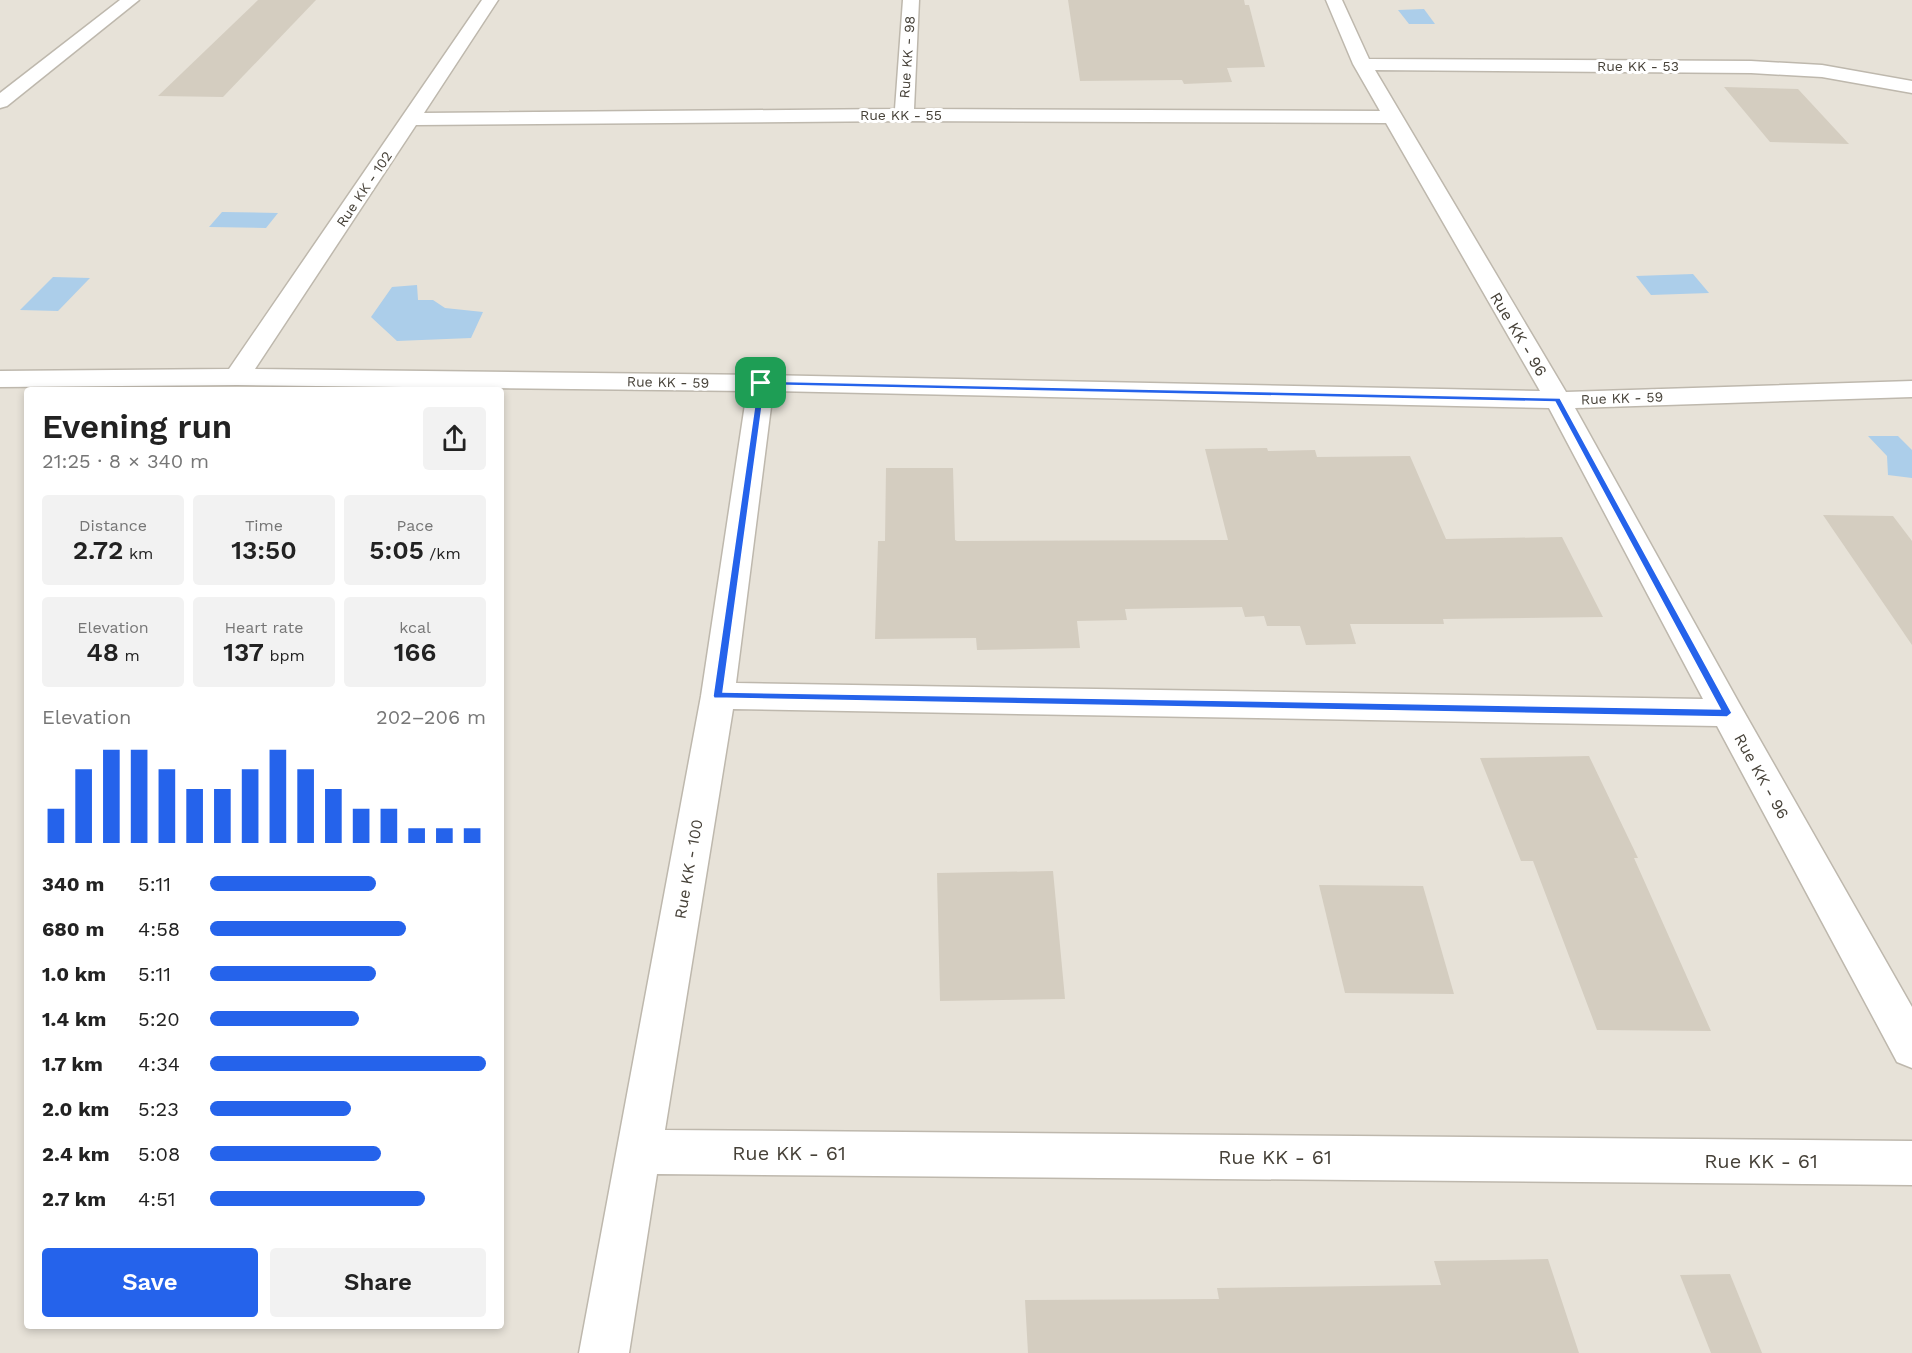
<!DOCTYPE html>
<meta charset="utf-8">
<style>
body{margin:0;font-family:"Work Sans",sans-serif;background:#f2f2f2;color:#222;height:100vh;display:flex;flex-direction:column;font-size:22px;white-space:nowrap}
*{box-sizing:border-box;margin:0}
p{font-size:20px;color:#767676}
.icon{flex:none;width:33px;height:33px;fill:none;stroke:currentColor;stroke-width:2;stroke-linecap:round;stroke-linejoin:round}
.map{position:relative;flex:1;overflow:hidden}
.panel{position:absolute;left:24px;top:387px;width:480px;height:942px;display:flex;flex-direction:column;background:#fff;border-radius:6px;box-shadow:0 3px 9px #0003}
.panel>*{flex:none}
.pin{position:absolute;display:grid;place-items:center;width:51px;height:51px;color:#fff;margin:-26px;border-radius:12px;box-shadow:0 3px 9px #0006}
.round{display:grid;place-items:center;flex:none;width:63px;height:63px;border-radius:6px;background:#f2f2f2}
.summary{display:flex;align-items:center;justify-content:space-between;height:102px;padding:0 18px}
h1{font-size:33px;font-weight:600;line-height:45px}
.stats{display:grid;grid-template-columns:repeat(3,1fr);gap:9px;height:102px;padding:6px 18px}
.stats div{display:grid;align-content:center;border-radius:6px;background:#f2f2f2;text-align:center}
.stats b{font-size:26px;font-weight:600}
.stats small{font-size:16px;font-weight:400}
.stats p{font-size:16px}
.chart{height:168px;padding:12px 18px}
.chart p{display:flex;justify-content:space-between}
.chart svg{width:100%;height:108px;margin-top:6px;stroke:#2563eb;stroke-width:6}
.cta{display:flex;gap:12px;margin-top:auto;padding:12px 18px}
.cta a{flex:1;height:69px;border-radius:6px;background:#2563eb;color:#fff;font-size:24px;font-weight:600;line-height:69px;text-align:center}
.cta a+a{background:#f2f2f2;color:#222}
ul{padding:0 18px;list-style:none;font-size:20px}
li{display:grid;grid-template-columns:96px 72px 1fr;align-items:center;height:45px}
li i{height:15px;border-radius:8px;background:#2563eb}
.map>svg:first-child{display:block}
.residential{fill:#e7e2d8;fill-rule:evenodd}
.water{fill:#acceea}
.building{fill:#d4cdc0}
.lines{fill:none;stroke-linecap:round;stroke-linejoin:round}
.street-casing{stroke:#beb8ad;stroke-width:3}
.street{fill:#fff;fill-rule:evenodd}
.route{fill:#2563eb;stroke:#fff;stroke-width:1.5;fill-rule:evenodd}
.labels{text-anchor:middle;stroke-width:6;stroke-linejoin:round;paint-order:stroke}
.far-street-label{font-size:14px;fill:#464138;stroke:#fff}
.street-label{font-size:16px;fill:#464138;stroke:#fff}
.near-street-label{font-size:20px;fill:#464138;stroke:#fff}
</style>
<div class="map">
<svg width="1912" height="1353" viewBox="0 0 1912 1353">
<rect width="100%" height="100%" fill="#f3f0e9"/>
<!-- residential -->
<path class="residential" d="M0,0H1912V1353H0ZM27,390H501V1326H27Z"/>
<!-- water -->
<g class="water">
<polygon points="1424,9 1435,24 1409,24 1398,10"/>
<polygon points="222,212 278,213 266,228 209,227"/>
<polygon points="1693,274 1709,293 1651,295 1636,276"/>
<polygon points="53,277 90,278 58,311 20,310"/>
<polygon points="417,285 418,300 433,300 445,308 483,312 471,338 397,341 371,317 392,287"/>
<polygon points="1868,436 1898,436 1912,450 1912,478 1888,475 1887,456"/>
</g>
<!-- building -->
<g class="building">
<polygon points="258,0 316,0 223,97 158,96"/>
<polygon points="1068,0 1244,0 1245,5 1249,5 1265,67 1227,68 1232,82 1184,84 1182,80 1080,81"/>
<polygon points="1724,87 1798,89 1849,144 1770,142"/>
<polygon points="1267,448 1268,451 1315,450 1317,457 1410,456 1446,539 1562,537 1603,617 1443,619 1444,624 1350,624 1356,644 1306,645 1300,626 1267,626 1264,616 1245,617 1242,607 1125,609 1127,620 1077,621 1080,648 977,650 976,638 875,639 878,541 885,541 886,468 953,468 955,540 957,541 1228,540 1205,449"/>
<polygon points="1823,515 1893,516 1912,541 1912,645"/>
<polygon points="1589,756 1638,858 1634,858 1711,1031 1597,1030 1533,861 1521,861 1480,758"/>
<polygon points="1053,871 1065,999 940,1001 937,873"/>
<polygon points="1319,885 1423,886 1454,994 1345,993"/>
<polygon points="1548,1259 1579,1353 1028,1353 1025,1300 1219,1299 1217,1288 1441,1285 1434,1261"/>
<polygon points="1730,1274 1762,1353 1711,1353 1680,1275"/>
</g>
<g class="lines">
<defs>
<g id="street">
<polygon points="120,0 139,0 7,106 0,108 0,93"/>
<path d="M482,0H498L424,113L895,109L903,0H919L914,109L1380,111L1353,64L1326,0H1342L1369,59L1751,61L1822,65L1912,81V93L1822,77L1751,73L1375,70L1566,392L1912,381V397L1575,408L1739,703L1912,1007V1068L1897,1062L1717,726L733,709L665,1130L1912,1141V1185L657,1174L629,1353H579L701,696L747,391L237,385L0,387V371L229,369ZM904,121L1386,123L1540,391L761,375L255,369L416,125ZM773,391L1549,408L1703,699L736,683Z"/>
</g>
</defs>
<!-- street casing -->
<use href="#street" class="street-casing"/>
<!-- street -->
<use href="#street" class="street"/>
</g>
<!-- route -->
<path class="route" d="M761,381L1560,398L1732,713L1727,717L714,698L713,696L758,383ZM765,385L1555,402L1720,709L723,692Z"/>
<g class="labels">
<!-- far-street labels -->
<g class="far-street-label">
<text transform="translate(907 57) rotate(-86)" y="5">Rue KK - 98</text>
<text x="1638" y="71">Rue KK - 53</text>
<text x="901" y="120">Rue KK - 55</text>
<text transform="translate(364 189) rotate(-56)" y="5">Rue KK - 102</text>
<text transform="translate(668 382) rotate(1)" y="5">Rue KK - 59</text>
<text transform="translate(1622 398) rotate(-2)" y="5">Rue KK - 59</text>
</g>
<!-- street labels -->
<g class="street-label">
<text transform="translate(1519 334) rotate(59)" y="6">Rue KK - 96</text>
<text transform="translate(1762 776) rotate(61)" y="6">Rue KK - 96</text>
<text transform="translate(688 869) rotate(-80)" y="6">Rue KK - 100</text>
</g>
<!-- near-street labels -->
<g class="near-street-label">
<text x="789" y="1160">Rue KK - 61</text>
<text x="1275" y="1164">Rue KK - 61</text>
<text x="1761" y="1168">Rue KK - 61</text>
</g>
</g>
</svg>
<div class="pin" style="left:761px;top:383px;background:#1e9e55"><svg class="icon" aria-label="arrive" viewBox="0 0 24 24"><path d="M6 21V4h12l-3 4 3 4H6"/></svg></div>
<section class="panel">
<div class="summary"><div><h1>Evening run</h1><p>21:25 · 8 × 340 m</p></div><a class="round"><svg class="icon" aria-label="share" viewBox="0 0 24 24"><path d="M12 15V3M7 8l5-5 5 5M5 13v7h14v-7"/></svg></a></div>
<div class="stats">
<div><p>Distance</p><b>2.72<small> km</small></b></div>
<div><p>Time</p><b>13:50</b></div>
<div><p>Pace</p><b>5:05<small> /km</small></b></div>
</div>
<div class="stats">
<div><p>Elevation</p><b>48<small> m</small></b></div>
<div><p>Heart rate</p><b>137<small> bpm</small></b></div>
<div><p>kcal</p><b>166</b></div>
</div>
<div class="chart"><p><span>Elevation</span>202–206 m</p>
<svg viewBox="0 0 160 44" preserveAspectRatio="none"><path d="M5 44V30M15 44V14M25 44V6M35 44V6M45 44V14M55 44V22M65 44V22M75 44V14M85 44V6M95 44V14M105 44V22M115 44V30M125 44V30M135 44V38M145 44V38M155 44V38"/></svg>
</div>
<ul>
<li><b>340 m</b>5:11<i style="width:60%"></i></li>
<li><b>680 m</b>4:58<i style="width:71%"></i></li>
<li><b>1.0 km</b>5:11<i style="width:60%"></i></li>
<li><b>1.4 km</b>5:20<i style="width:54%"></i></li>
<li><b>1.7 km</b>4:34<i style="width:100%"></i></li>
<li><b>2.0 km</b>5:23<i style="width:51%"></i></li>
<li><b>2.4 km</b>5:08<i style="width:62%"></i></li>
<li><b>2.7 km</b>4:51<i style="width:78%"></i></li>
</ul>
<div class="cta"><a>Save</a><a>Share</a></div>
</section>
</div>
